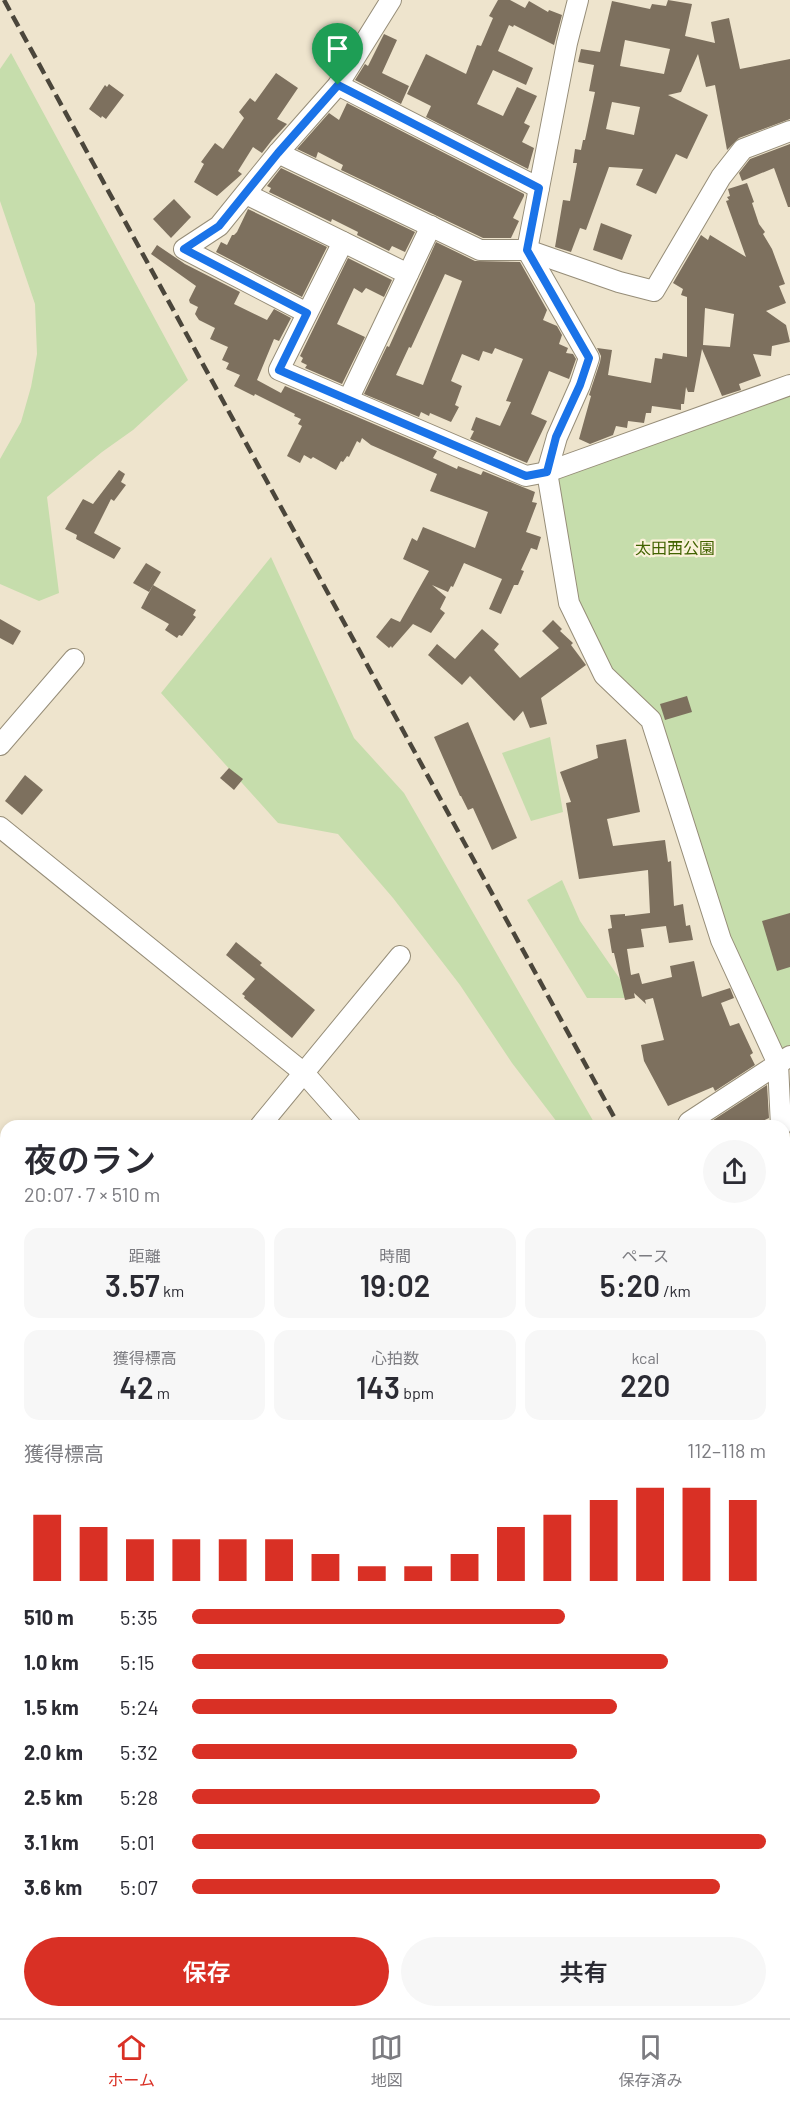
<!DOCTYPE html>
<html lang="ja">
<meta charset="utf-8">
<style>
body{margin:0;font-family:Barlow,"Noto Sans JP",sans-serif;background:#f7f7f7;color:#2b2b33;height:100vh;display:flex;flex-direction:column;font-size:22px;white-space:nowrap}
*{box-sizing:border-box;margin:0}
p{font-size:20px;color:#7c7c81}
.icon{flex:none;width:33px;height:33px;fill:none;stroke:currentColor;stroke-width:2;stroke-linecap:round;stroke-linejoin:round}
.map{position:relative;flex:1;overflow:hidden}
.side{position:absolute;left:0px;top:1120px;width:790px;height:898px;display:flex;flex-direction:column;background:#fff;border-radius:18px 18px 0 0;box-shadow:0 3px 9px #0003}
.side>*{flex:none}
.pin{position:absolute;display:grid;place-items:center;width:51px;height:51px;color:#fff;margin:-62px -26px;border-radius:50% 50% 50% 0;rotate:-45deg;box-shadow:0 0 6px #0007}
.pin .icon{rotate:45deg}
.round{display:grid;place-items:center;flex:none;width:63px;height:63px;border-radius:32px;background:#f7f7f7}
.summary{display:flex;align-items:center;justify-content:space-between;height:102px;padding:0 24px}
h1{font-size:33px;font-weight:600;line-height:45px}
.metrics{display:grid;grid-template-columns:repeat(3,1fr);gap:9px;height:102px;padding:6px 24px}
.metrics div{display:grid;align-content:center;border-radius:15px;background:#f7f7f7;text-align:center}
.metrics b{font-size:30px;font-weight:600}
.metrics small{font-size:16px;font-weight:400}
.metrics p{font-size:16px}
.chart{height:168px;padding:12px 24px}
.chart p{display:flex;justify-content:space-between}
.chart svg{width:100%;height:108px;margin-top:6px;stroke:#d93025;stroke-width:6}
.cta{display:flex;gap:12px;margin-top:auto;padding:12px 24px}
.cta a{flex:1;height:69px;border-radius:36px;background:#d93025;color:#fff;font-size:24px;font-weight:600;line-height:69px;text-align:center}
.cta a+a{background:#f7f7f7;color:#2b2b33}
ul{padding:0 24px;list-style:none;font-size:20px}
li{display:grid;grid-template-columns:96px 72px 1fr;align-items:center;height:45px}
li i{height:15px;border-radius:8px;background:#d93025}
.dock{display:flex;justify-content:space-around;align-items:center;height:84px;border-top:2px solid #e1e1e2;background:#fff;font-size:16px;color:#7c7c81}
.dock a{display:grid;justify-items:center;gap:3px}
.dock .on{color:#d93025}
.map>svg:first-child{display:block}
.green{fill:#c6ddac}
.building{fill:#7d705e;fill-rule:evenodd}
.lines{fill:none;stroke-linecap:round;stroke-linejoin:round}
.minor-casing{stroke:#968d78;stroke-width:22}
.minor{stroke:#fff;stroke-width:20}
.rail{stroke:#4b463b;stroke-width:4.5;stroke-dasharray:12 6;stroke-linecap:butt}
.route-casing{stroke:#fff;stroke-width:12}
.route{stroke:#1a73e8;stroke-width:8}
.labels{text-anchor:middle;stroke-width:4.5;stroke-linejoin:round;paint-order:stroke}
.park-label{font-size:16px;fill:#416200;stroke:#fbf1da}
</style>
<div class="map">
<svg width="790" height="2018" viewBox="0 0 790 2018">
<rect width="100%" height="100%" fill="#eee4cd"/>
<!-- green -->
<g class="green">
<polygon points="11,53 188,380 133,430 102,452 47,497 59,593 39,601 0,584 0,459 21,422 31,387 37,354 35,304 0,201 0,69"/>
<polygon points="790,385 790,1056 778,1064 721,940 651,720 604,675 569,603 547,472"/>
<polygon points="271,557 354,738 404,793 595,1124 560,1126 512,1063 460,985 393,898 338,834 278,823 161,693"/>
<polygon points="550,737 563,812 531,821 502,753"/>
<polygon points="562,880 580,921 633,998 587,998 527,900"/>
</g>
<!-- building -->
<g class="building">
<polygon points="498,0 510,0 525,8 529,1 548,12 549,10 562,15 554,45 514,25 513,27 509,25 498,51 533,68 526,85 493,70 477,104 503,116 517,87 537,96 524,123 530,126 522,142 534,148 528,169 426,117 431,106 407,94 426,54 466,74 477,45 481,46 493,18 489,16"/>
<path d="M668,0L692,4L685,36L715,43L711,22L729,18L740,69L790,59V119L739,138L727,150L715,85L706,87L698,54L681,92L668,95L708,115L687,159L676,154L656,194L636,185L643,169L609,167L586,230L580,228L571,252L555,247L563,200L570,201L577,163H573L575,149L581,150L583,140H585L595,92L589,91L594,65L578,62L581,49L600,52L612,1L650,9L652,4L666,6ZM625,40L670,49L664,74L620,66ZM612,102L640,107L634,135L606,129Z"/>
<polygon points="384,34 397,40 382,73 409,86 401,104 355,80 365,64 368,66"/>
<polygon points="276,73 298,88 277,119 287,124 272,140 262,153 253,147 238,171 242,174 217,196 194,182 204,164 201,162 215,143 223,149 244,118 239,112 250,98 255,102"/>
<polygon points="109,84 124,95 106,119 102,116 101,118 89,109 105,85 107,87"/>
<polygon points="347,103 524,194 524,196 513,218 519,221 511,238 483,238 341,170 343,165 318,152 316,158 297,149 329,113 339,120"/>
<polygon points="790,144 790,207 788,207 774,168 742,181 739,173 750,159"/>
<polygon points="281,168 415,232 405,252 392,246 389,251 357,235 358,232 332,219 331,222 269,192 271,188 267,186"/>
<path d="M747,183L754,202L752,203L759,224L765,232L763,234L772,249L785,284L779,286L786,303L766,311L786,325L790,342L772,346L771,356L753,354L761,376L739,384L741,390L722,396L702,349L694,392H688L686,387L684,404H681V410L652,406L651,413H646L644,423L628,421L627,428L616,426L613,435L590,444L579,439L591,396L589,395L600,362L601,356L597,348L612,350L608,375L651,383L655,358L662,359L663,353L687,357V297L681,295L683,289L673,283L701,235L708,240L710,235L746,257L726,201L729,200L727,197L730,196L728,189ZM705,308L734,314L730,347L703,345Z"/>
<polygon points="174,199 191,217 171,238 153,219"/>
<polygon points="248,209 327,247 302,297 216,252 221,242 227,245 232,235 234,235 237,232"/>
<polygon points="601,223 632,235 622,260 593,250"/>
<path d="M436,242L475,261L520,262L547,310L543,320L557,326L562,335L559,344L568,348L566,353L573,354L576,359L569,379L549,371L531,414L547,421L527,463L470,439L474,431L471,430L476,417L500,426L511,402L506,401L523,359L495,348L492,354L483,351L479,361L462,354L451,381L462,386L455,405L459,407L451,422L430,413L429,416L421,412L419,417L364,394L387,346L389,347ZM445,274L462,281L423,385L396,375L409,347L411,348Z"/>
<polygon points="157,245 185,264 240,292 234,304 267,320 274,309 291,318 279,341 274,339 257,380 281,393 285,386 437,451 433,458 457,469 458,466 481,475 483,471 535,492 532,502 537,503 526,532 541,537 537,550 531,548 521,570 524,571 518,585 514,585 501,614 489,609 502,579 464,563 453,587 451,586 448,592 432,585 446,597 440,609 445,613 431,633 413,624 392,648 391,646 389,648 376,637 391,618 400,622 429,571 403,559 412,538 417,541 423,527 475,548 488,512 430,491 437,474 371,445 362,438 360,443 357,441 349,457 347,456 343,462 341,461 336,470 313,457 311,459 304,455 300,463 287,456 302,426 298,424 301,419 294,416 295,414 255,394 254,396 234,386 240,375 226,369 229,363 222,360 228,347 210,339 215,328 199,320 195,314 198,307 190,303 189,300 196,286 151,254"/>
<polygon points="348,258 392,280 384,297 366,288 362,293 354,288 337,324 365,337 342,384 305,368 307,365 301,362 303,358 300,356"/>
<polygon points="119,470 125,474 121,482 126,485 114,501 111,499 94,533 121,548 114,559 76,539 77,535 65,529 83,499 93,504"/>
<polygon points="146,563 161,572 149,592 133,583"/>
<polygon points="153,585 196,610 193,615 196,617 182,636 179,635 177,638 165,630 169,624 141,608"/>
<polygon points="0,619 21,631 13,645 0,638"/>
<polygon points="553,620 562,629 560,631 573,643 571,645 586,665 541,698 547,724 530,728 523,711 514,721 470,676 462,685 428,655 437,644 455,659 482,629 499,644 494,650 520,678 559,648 542,631"/>
<polygon points="687,696 692,712 665,720 660,704"/>
<polygon points="468,722 517,838 492,850 473,808 468,810 461,796 460,796 434,737"/>
<polygon points="626,739 640,812 607,819 613,846 665,840 668,862 671,861 674,906 683,904 686,926 690,925 693,940 669,943 666,926 641,929 644,947 627,949 631,975 639,973 642,984 672,977 670,966 694,961 702,997 730,988 734,998 721,1003 730,1026 739,1023 753,1053 750,1055 755,1065 715,1091 713,1087 668,1106 644,1061 641,1045 664,1040 653,998 645,1000 646,1004 634,993 635,998 625,1000 614,953 612,953 608,929 612,928 610,915 625,914 625,916 650,913 648,870 579,879 566,803 571,802 560,772 598,758 596,745"/>
<polygon points="229,768 243,779 234,790 220,778"/>
<polygon points="25,775 43,790 22,815 5,801"/>
<polygon points="790,913 790,967 777,971 762,921"/>
<polygon points="236,942 262,963 260,965 315,1010 292,1038 244,998 245,996 242,994 255,979 226,955"/>
<polygon points="767,1085 769,1118 752,1126 704,1126"/>
</g>
<g class="lines">
<defs>
<g id="minor">
<polyline points="578,0 567,43 527,250 589,358 580,385 557,437 547,472 569,603 604,675 651,720 721,940 778,1064 781,1126"/>
<polyline points="338,85 539,188"/>
<polyline points="278,153 480,250 527,250 619,282 654,291 721,177 743,149 790,131"/>
<polyline points="246,194 408,274"/>
<polyline points="343,242 279,370 526,476 547,472 790,385"/>
<polyline points="307,313 184,249 219,226 278,153 338,85 391,0"/>
<polyline points="348,400 431,226"/>
<polyline points="0,745 74,659"/>
<polyline points="0,827 304,1073 351,1126"/>
<polyline points="260,1126 400,956"/>
<polyline points="687,1126 689,1122 790,1056"/>
<polyline points="784,1176 790,1204"/>
<polyline points="0,1238 6,1243"/>
<polyline points="784,1403 790,1416"/>
<polyline points="0,1431 6,1427"/>
<polyline points="784,1614 790,1612"/>
<polyline points="0,1644 6,1652"/>
<polyline points="0,2000 6,1998"/>
<polyline points="335,2013 336,2018"/>
<polyline points="632,2013 633,2018"/>
</g>
</defs>
<!-- minor casing -->
<use href="#minor" class="minor-casing"/>
<!-- minor -->
<use href="#minor" class="minor"/>
<!-- rail -->
<g class="rail">
<polyline points="4,0 619,1126"/>
<polyline points="784,1514 790,1534"/>
</g>
</g>
<g class="lines">
<defs>
<polygon id="route" points="338,85 539,188 527,250 589,358 580,385 556,437 547,472 526,476 279,370 307,313 184,249 219,226 278,153"/>
</defs>
<!-- route casing -->
<use href="#route" class="route-casing"/>
<!-- route -->
<use href="#route" class="route"/>
</g>
<g class="labels">
<!-- park labels -->
<g class="park-label">
<text x="675" y="554">太田西公園</text>
</g>
</g>
</svg>
<div class="pin" style="left:338px;top:85px;background:#1e9e55"><svg class="icon" aria-label="arrive" viewBox="0 0 24 24"><path d="M6 21V4h12l-3 4 3 4H6"/></svg></div>
<section class="side">
<div class="summary"><div><h1>夜のラン</h1><p>20:07 · 7 × 510 m</p></div><a class="round"><svg class="icon" aria-label="share" viewBox="0 0 24 24"><path d="M12 15V3M7 8l5-5 5 5M5 13v7h14v-7"/></svg></a></div>
<div class="metrics">
<div><p>距離</p><b>3.57<small> km</small></b></div>
<div><p>時間</p><b>19:02</b></div>
<div><p>ペース</p><b>5:20<small> /km</small></b></div>
</div>
<div class="metrics">
<div><p>獲得標高</p><b>42<small> m</small></b></div>
<div><p>心拍数</p><b>143<small> bpm</small></b></div>
<div><p>kcal</p><b>220</b></div>
</div>
<div class="chart"><p><span>獲得標高</span>112–118 m</p>
<svg viewBox="0 0 160 44" preserveAspectRatio="none"><path d="M5 44V17M15 44V22M25 44V27M35 44V27M45 44V27M55 44V27M65 44V33M75 44V38M85 44V38M95 44V33M105 44V22M115 44V17M125 44V11M135 44V6M145 44V6M155 44V11"/></svg>
</div>
<ul>
<li><b>510 m</b>5:35<i style="width:65%"></i></li>
<li><b>1.0 km</b>5:15<i style="width:83%"></i></li>
<li><b>1.5 km</b>5:24<i style="width:74%"></i></li>
<li><b>2.0 km</b>5:32<i style="width:67%"></i></li>
<li><b>2.5 km</b>5:28<i style="width:71%"></i></li>
<li><b>3.1 km</b>5:01<i style="width:100%"></i></li>
<li><b>3.6 km</b>5:07<i style="width:92%"></i></li>
</ul>
<div class="cta"><a>保存</a><a>共有</a></div>
</section>
</div>
<nav class="dock">
<a class="on"><svg class="icon" aria-label="home" viewBox="0 0 24 24"><path d="M3 11l9-7 9 7M6 9v11h12V9"/></svg>ホーム</a>
<a><svg class="icon" aria-label="map" viewBox="0 0 24 24"><path d="M3 6l6-2 6 2 6-2v14l-6 2-6-2-6 2zM9 4v14M15 6v14"/></svg>地図</a>
<a><svg class="icon" aria-label="saved" viewBox="0 0 24 24"><path d="M7 4h10v16l-5-4-5 4z"/></svg>保存済み</a>
</nav>
